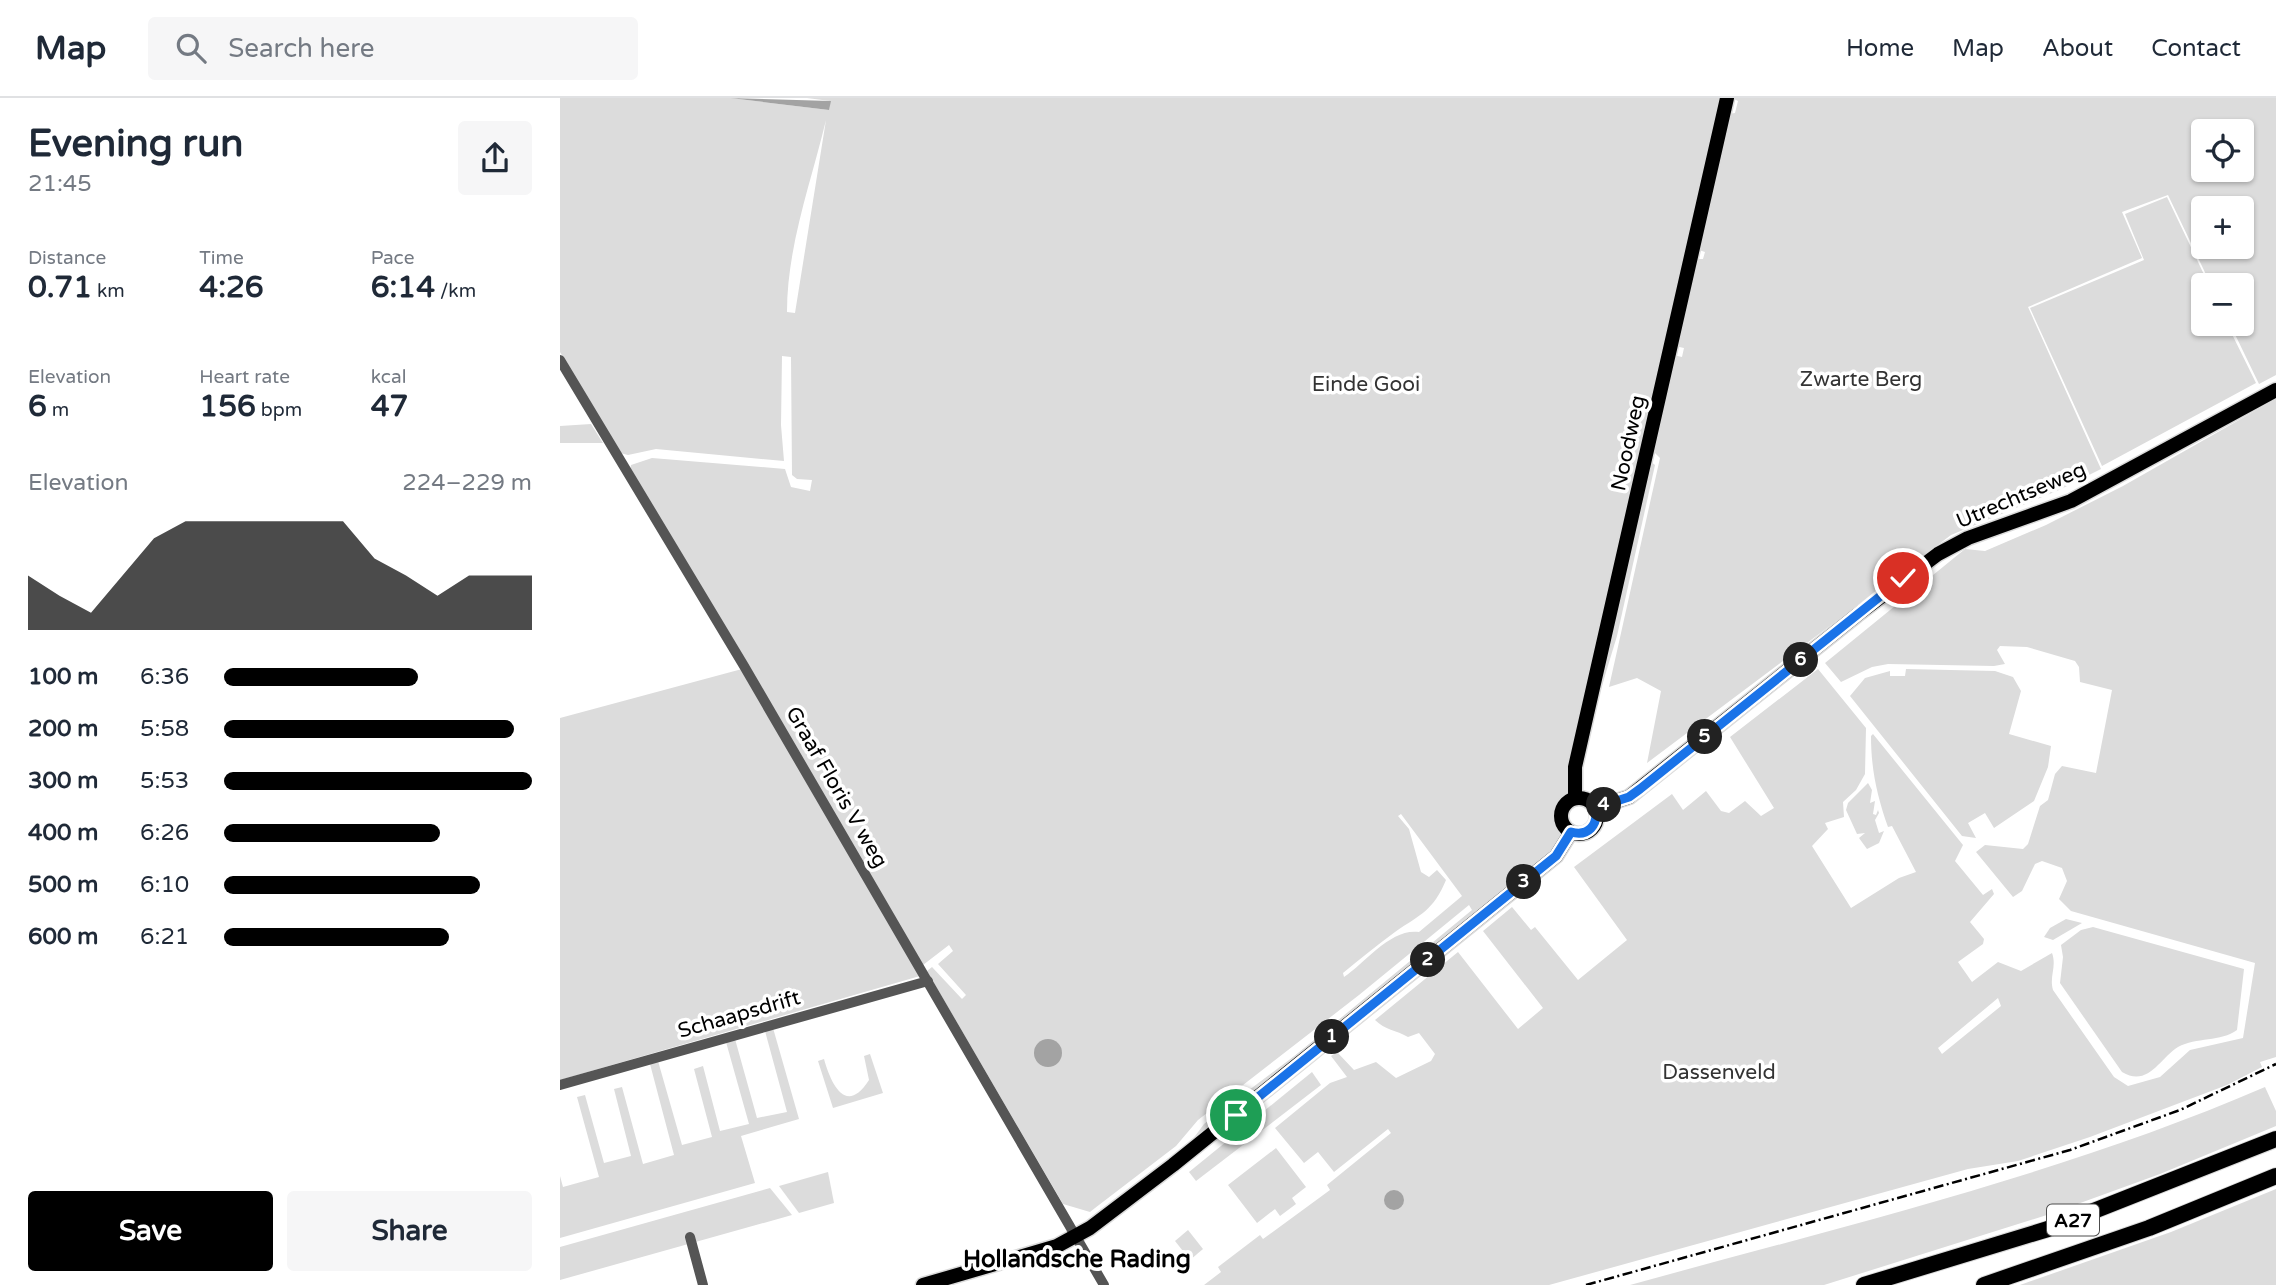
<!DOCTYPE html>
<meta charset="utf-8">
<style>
body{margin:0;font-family:"Varela Round",sans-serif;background:#f6f6f7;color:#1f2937;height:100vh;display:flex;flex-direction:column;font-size:26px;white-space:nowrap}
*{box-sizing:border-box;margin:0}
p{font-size:23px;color:#747a83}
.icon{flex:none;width:38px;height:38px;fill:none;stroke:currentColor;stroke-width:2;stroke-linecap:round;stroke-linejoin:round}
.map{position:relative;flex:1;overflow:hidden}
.panel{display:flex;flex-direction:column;background:#fff;width:560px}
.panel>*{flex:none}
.buttons{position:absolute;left:1631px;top:21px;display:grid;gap:14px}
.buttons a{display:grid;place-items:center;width:63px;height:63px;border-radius:7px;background:#fff;box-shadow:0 2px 5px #0004;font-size:35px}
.pin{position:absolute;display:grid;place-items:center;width:60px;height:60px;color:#fff;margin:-30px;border:4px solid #fff;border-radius:50%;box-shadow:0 2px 7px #0007}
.km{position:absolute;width:35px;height:35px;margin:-18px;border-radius:50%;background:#222;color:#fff;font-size:19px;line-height:35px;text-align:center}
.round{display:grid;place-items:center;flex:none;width:74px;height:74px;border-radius:7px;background:#f6f6f7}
.overview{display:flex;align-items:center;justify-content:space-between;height:119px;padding:0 28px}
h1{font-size:38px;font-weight:800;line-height:52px}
.metrics{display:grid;grid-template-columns:repeat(3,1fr);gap:10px;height:119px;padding:7px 28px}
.metrics div{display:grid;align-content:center}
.metrics b{font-size:30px;font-weight:800}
.metrics small{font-size:19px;font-weight:400}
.metrics p{font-size:19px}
.chart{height:196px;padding:14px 28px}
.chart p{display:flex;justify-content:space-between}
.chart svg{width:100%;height:126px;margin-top:7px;fill:#000;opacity:.7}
.button{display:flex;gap:14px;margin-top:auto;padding:14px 28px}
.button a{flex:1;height:80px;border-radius:7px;background:#000;color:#fff;font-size:28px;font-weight:800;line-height:80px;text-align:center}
.button a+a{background:#f6f6f7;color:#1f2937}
ul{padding:0 28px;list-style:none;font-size:23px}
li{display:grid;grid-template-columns:112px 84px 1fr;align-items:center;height:52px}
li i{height:18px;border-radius:9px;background:#000}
header{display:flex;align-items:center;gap:42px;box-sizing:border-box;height:98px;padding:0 35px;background:#fff;border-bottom:2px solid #e0e1e3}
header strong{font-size:33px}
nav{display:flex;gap:38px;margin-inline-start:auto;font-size:24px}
.search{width:490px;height:63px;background:#f6f6f7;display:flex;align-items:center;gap:18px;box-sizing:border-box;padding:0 24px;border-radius:7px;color:#747a83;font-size:26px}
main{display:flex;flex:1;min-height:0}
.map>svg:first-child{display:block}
.green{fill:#dcdcdc;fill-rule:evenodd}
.water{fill:#a3a3a3}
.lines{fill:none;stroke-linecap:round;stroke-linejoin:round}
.major-casing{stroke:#dbdbdb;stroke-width:17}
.highway-casing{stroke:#dbdbdb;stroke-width:18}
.minor{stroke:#555;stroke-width:10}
.major{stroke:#000;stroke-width:14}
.highway{stroke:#000;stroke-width:16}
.rail{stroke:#000;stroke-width:2.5;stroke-dasharray:10 3.5 2 3.5;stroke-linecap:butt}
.route-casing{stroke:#fff;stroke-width:14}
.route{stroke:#1a73e8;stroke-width:9}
.labels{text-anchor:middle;stroke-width:7;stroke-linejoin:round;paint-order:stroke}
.shield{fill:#fff;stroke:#4c4c4c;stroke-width:2}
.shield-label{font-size:19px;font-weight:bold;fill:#000}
.park-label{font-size:21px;fill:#333;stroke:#fff}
.street-label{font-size:21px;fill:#000;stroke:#fff}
.quarter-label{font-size:24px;font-weight:bold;fill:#000;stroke:#fff}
</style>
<header>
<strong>Map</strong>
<div class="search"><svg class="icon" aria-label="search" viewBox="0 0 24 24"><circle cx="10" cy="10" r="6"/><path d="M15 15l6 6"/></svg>Search here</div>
<nav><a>Home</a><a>Map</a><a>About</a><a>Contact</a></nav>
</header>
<main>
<section class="panel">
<div class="overview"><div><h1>Evening run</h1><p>21:45</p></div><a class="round"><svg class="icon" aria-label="share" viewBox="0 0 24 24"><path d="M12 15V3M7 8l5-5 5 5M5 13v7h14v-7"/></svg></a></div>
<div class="metrics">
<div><p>Distance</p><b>0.71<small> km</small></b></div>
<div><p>Time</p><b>4:26</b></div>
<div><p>Pace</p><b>6:14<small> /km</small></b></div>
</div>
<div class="metrics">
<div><p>Elevation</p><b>6<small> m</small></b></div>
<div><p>Heart rate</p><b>156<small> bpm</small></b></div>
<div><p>kcal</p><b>47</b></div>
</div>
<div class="chart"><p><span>Elevation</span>224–229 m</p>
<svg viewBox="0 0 160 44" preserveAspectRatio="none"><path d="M0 44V25L10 32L20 38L30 25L40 12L50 6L60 6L70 6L80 6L90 6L100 6L110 19L120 25L130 32L140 25L150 25L160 25V44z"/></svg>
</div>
<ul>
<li><b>100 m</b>6:36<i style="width:63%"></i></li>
<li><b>200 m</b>5:58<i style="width:94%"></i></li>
<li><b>300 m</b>5:53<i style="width:100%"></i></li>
<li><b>400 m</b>6:26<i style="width:70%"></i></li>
<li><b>500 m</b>6:10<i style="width:83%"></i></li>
<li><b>600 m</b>6:21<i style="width:73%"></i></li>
</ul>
<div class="button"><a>Save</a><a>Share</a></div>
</section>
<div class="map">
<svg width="1716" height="1187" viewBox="0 0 1716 1187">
<rect width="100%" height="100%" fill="#fff"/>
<!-- green -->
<g class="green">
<path d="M0,0H170L269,12L270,3L247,0H1167L996,764L627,1049L644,1026L737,956L912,812L909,807L799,897L638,1022L616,1048L535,1110L530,1114L503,1106L367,873L372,869L402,901L406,897L378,866L393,853L389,847L363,867L70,372L71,367L92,360L225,371L231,389L250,393L252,382L237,381L232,377L231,259L222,258L221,327L224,363L96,351L68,357L60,355L0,254ZM266,22L235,215L227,214C227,148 251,85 266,22ZM841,716L902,798L859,834C831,830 806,864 784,879L783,875C800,861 817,847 835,834C861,816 873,813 886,782L877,772L869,779L861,774L849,731L838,718Z"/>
<path d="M1172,0H1716V277L1699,286L1670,226H1682V187H1651L1608,97L1562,114L1582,160L1468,209L1541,371L1499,392L1391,437L1087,665L1101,593L1077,580L1049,589L1100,360L1094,354V346L1113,257L1122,259L1124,250L1115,248L1134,161H1143L1145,154L1136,151L1168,16L1175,15L1178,3ZM1643,33H1682V72H1643ZM1643,110H1682V149H1643Z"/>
<polygon points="1607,99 1649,187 1643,187 1643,226 1667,226 1696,285 1542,368 1470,210 1584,162 1565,116"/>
<path d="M1716,301V959L1700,964L1702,969L1667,987L1530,1039L1458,1063L1408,1071L989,1187H644L661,1174L658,1169L700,1137L703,1141L770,1092L767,1087L831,1035L828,1031L774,1074L758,1054L744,1065L715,1030L770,985L787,979L771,958L777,954L794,972L816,964L836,980L871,963L875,956L859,935L848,939C836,932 825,932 815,922L898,854L958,931L983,910L923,833L952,809L971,832L975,829L1018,882L1067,842L1014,769L1112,696L1123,712L1146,693L1161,713L1169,715L1185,703L1201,718L1214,710L1170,639L1258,571L1306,630L1305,676L1296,692L1283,704L1284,719L1265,725L1268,731L1252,748L1291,810L1339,780L1356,774L1332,728L1328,729C1317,698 1311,671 1311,638L1313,636L1403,747L1395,763L1423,797L1432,791L1434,796L1410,824L1424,841L1423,846L1398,864L1412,884L1438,864L1461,873L1492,855C1497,869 1489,878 1493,892L1554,979L1568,988L1600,979L1630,952L1683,940L1695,865L1511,813L1499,801L1507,783L1502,770L1482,763L1475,766L1462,793L1453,799L1416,754L1425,747L1463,751L1468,746L1480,708L1488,702L1495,676L1502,668L1536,675L1552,592L1520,584L1519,569L1515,563L1467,549L1440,548L1437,552L1445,566L1434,568L1328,566L1312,569L1281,584L1265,565L1405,451L1425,453L1486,427L1563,388ZM1438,900L1441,908L1382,956L1378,950Z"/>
<polygon points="31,326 43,345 0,345 0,328"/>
<polygon points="1091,364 1095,367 1057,538 1030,627"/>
<polygon points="182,571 360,878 0,982 0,620"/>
<polygon points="1346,571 1435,573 1453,579 1461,593 1449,636 1491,648 1488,669 1474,703 1434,730 1425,715 1408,725 1416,740 1402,738 1290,598 1305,580 1330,573 1330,578 1345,578"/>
<polygon points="1308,685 1312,692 1310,705 1315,703 1313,716 1316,717 1318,712 1319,715 1315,722 1319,735 1324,733 1319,745 1307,751 1299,740 1305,735 1297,736 1286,712 1288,705"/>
<polygon points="1506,821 1522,825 1493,842 1484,839 1490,830"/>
<path d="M1533,829L1684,871L1677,932C1661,944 1636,939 1618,949C1600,960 1588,990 1562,974L1500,885L1503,859L1501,847L1521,832Z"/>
<polygon points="213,930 239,1021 181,1038 195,1085 0,1140 0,1078 3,1089 39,1079 17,999 25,997 44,1065 71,1058 54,991 62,989 83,1066 114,1057 90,966 98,963 122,1047 152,1039 134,971 143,968 160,1033 189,1026 166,944 175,941 197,1020 227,1014 205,933"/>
<path d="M310,956L323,995L273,1010L258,963L264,961C271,986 286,1018 309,982L304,958Z"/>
<polygon points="752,974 761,987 636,1083 629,1074"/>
<path d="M1705,989L1716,1013V1028L1600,1076L1490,1116L1264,1187H1070C1283,1128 1501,1077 1705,989Z"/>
<polygon points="716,1050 746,1089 732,1100 736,1106 720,1118 715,1111 697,1125 668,1087"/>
<polygon points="268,1074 274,1105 239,1115 219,1088"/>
<polygon points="210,1090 232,1117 0,1182 0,1149"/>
<polygon points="1716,1091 1716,1187 1460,1187 1611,1134"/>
<polygon points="628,1132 643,1151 630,1162 615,1143"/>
</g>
<!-- water -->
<g class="water">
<polygon points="170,0 271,3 269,12"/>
<circle cx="488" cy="955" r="14"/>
<circle cx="834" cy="1102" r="10"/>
</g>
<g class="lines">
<defs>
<g id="major">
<circle cx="1019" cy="718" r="18"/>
<polyline points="1015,700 1015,669 1167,0"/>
<polyline points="1035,710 1069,699 1297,517 1378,456 1408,440 1511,403 1716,292"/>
<polyline points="363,1187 497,1148 530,1130 613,1067 996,758 1011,734"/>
</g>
<g id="highway">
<polyline points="1304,1187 1488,1131 1716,1041"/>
<polyline points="1424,1187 1589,1130 1716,1078"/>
</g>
</defs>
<!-- major casing -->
<use href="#major" class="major-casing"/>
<!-- highway casing -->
<use href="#highway" class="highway-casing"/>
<!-- minor -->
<g class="minor">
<polyline points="0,262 184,568 544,1187"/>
<polyline points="0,987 368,883"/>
<polyline points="130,1139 143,1187"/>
</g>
<!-- major -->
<use href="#major" class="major"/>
<!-- highway -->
<use href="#highway" class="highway"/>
<!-- rail -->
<polyline class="rail" points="1026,1187 1510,1052 1620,1012 1716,966"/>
</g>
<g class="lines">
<defs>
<path id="route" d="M676,1017L996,758L1011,734C1028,739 1039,727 1035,710L1069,699L1080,691L1343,480"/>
</defs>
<!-- route casing -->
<use href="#route" class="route-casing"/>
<!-- route -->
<use href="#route" class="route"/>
</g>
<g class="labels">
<!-- shield labels -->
<rect class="shield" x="1487" y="1106.5" width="52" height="31" rx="5"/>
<g class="shield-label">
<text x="1513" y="1129">A27</text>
</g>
<!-- park labels -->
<g class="park-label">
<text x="1301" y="288">Zwarte Berg</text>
<text x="806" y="293">Einde Gooi</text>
<text x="1159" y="981">Dassenveld</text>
</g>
<!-- street labels -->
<g class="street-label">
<text transform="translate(1068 345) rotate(-78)" y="7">Noodweg</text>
<text transform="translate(1461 397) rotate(-23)" y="7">Utrechtseweg</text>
<text transform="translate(277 689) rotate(60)" y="7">Graaf Floris V weg</text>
<text transform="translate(179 916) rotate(-16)" y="7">Schaapsdrift</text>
</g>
<!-- quarter labels -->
<g class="quarter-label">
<text x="517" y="1169">Hollandsche Rading</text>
</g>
</g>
</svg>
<div class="buttons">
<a><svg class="icon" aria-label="locate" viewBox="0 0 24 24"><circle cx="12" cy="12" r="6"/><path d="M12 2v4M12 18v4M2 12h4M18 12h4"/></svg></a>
<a>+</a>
<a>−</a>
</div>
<div class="pin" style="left:676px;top:1017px;background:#1e9e55"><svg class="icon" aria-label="arrive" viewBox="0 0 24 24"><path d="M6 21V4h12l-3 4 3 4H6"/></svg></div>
<div class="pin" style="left:1343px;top:480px;background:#d93025"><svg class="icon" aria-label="check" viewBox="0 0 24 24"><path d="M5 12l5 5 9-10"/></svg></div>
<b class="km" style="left:772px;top:939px">1</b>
<b class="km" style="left:868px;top:862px">2</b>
<b class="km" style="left:964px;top:784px">3</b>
<b class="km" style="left:1044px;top:707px">4</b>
<b class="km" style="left:1145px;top:639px">5</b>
<b class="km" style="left:1241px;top:562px">6</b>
</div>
</main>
